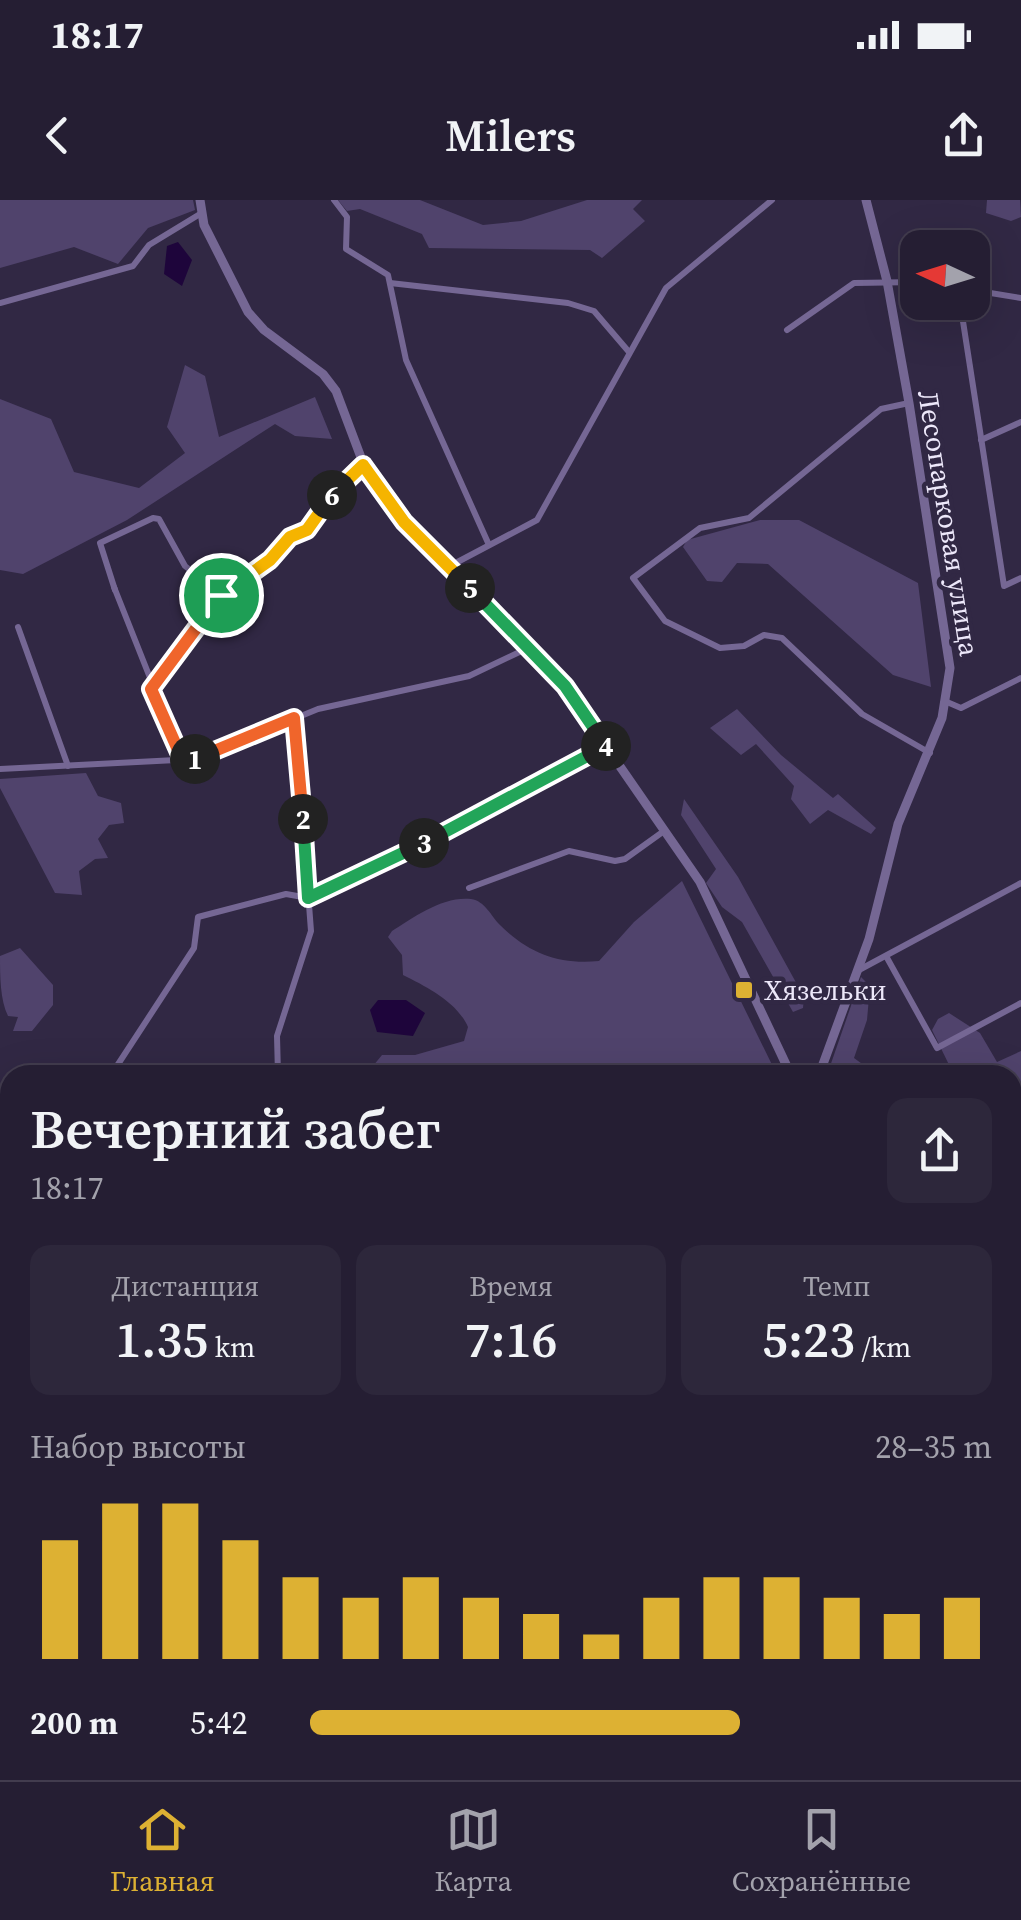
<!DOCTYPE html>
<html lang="ru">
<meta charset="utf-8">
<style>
body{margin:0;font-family:"Source Serif 4",serif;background:#2d273b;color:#f1f3f6;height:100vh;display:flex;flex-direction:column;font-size:38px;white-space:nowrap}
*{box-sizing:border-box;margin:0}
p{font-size:32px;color:#a3a2ac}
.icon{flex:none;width:55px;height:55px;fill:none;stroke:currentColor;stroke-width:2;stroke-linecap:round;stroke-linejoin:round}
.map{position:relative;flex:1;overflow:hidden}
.sheet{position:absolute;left:0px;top:865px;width:1022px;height:715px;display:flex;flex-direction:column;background:#251e33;border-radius:30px 30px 0 0;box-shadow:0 10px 40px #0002,0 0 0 2px #423c4e}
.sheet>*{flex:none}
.needle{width:65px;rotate:274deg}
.fabs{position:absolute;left:900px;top:30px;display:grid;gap:20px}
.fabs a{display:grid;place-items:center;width:90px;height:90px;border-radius:20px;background:#251e33;box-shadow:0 10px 40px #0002,0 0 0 2px #423c4e;font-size:50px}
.pin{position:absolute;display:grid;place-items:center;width:85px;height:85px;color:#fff;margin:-42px;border:5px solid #fff;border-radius:50%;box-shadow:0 2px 10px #0007}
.km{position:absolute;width:50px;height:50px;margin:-25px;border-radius:50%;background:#222;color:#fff;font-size:28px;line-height:50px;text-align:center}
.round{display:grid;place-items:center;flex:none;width:105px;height:105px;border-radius:20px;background:#2d273b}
.summary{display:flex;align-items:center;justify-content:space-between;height:170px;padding:0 30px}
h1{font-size:55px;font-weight:600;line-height:75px}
.figures{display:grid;grid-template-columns:repeat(3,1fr);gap:15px;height:170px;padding:10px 30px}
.figures div{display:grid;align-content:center;border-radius:20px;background:#2d273b;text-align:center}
.figures b{font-size:50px;font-weight:600}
.figures small{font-size:28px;font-weight:400}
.figures p{font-size:28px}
.chart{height:280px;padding:20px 30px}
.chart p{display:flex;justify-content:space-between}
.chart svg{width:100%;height:180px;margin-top:10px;stroke:#ddb133;stroke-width:6}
ul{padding:0 30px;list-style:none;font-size:32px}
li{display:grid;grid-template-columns:160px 120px 1fr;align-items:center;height:75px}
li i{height:25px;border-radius:12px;background:#ddb133}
.status{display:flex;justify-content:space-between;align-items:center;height:70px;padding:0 50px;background:#251e33;direction:ltr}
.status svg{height:28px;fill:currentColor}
header{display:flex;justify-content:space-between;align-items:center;height:130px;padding:0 30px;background:#251e33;font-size:45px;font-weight:600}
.dock{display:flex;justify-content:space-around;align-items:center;height:140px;border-top:2px solid #423c4e;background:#251e33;font-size:28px;color:#a3a2ac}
.dock a{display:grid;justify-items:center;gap:5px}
.dock .active{color:#ddb133}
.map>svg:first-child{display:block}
.green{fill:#50436c}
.water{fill:#1e053b}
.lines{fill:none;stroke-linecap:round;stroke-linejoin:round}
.minor{stroke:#756794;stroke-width:6}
.tertiary{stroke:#756794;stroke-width:9}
.split-1-casing{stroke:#fff;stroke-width:20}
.split-2-casing{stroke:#fff;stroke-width:20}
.split-3-casing{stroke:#fff;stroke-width:20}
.split-4-casing{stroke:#fff;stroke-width:20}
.split-5-casing{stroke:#fff;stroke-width:20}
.split-6-casing{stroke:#fff;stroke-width:20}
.split-7-casing{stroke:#fff;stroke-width:20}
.split-1{stroke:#f0652b;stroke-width:12}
.split-2{stroke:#f0652b;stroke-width:12}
.split-3{stroke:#22a559;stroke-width:12}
.split-4{stroke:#22a559;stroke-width:12}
.split-5{stroke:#22a559;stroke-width:12}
.split-6{stroke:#f5b400;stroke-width:12}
.split-7{stroke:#f5b400;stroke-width:12}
.poi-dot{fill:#ddb133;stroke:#312844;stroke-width:4}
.labels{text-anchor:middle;stroke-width:9;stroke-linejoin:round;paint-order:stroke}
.street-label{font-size:28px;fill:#ede8fa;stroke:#312844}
.poi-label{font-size:28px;fill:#ede8fa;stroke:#312844;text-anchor:start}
</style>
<div class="status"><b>18:17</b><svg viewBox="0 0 49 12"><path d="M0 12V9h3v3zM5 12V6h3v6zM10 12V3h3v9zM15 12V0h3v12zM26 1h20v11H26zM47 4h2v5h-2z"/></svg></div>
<header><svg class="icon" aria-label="back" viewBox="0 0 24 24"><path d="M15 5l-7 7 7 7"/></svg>Milers<svg class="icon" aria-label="share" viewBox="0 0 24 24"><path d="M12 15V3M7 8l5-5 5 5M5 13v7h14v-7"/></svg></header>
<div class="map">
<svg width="1021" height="1580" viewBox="0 0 1021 1580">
<rect width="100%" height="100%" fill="#312844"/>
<!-- green -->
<g class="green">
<polygon points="0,0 193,0 195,10 148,28 118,64 74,47 0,68"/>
<polygon points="338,0 420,0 483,25 521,21 587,0 642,0 633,9 645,21 602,58 590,50 429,48 422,34 360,9 347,11"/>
<polygon points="987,0 1020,0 1021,17 1011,21 986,13"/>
<polygon points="185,165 205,176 219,237 315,197 332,239 295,236 275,224 127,320 23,374 0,370 0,199 51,219 74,272 139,288 185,253 167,227"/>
<polygon points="760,320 799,320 918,383 931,487 893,475 768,364 737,363 722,382 707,381 683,347 687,340"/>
<polygon points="737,509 781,555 833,598 838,594 876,628 871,634 828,610 810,624 791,599 794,586 756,544 741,555 710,528"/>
<polygon points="86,573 98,596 121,603 124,623 109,625 98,639 108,658 95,659 79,671 82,695 55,693 0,588 0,579"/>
<polygon points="684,599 738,677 804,797 803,808 793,812 742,722 722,707 706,683 716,669 681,615"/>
<path d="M682,681L777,875H463L457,865L444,868L438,875H374L373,866L382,855H415L464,841L468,827C457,802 427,787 403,775L402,755L388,737L392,731C414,717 443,696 471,699C485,701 491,716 500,725C528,753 559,765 599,761L634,722Z"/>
<path d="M20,748L53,785V805L32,831H13L18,817L8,816C0,800 0,776 0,756Z"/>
<polygon points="861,777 870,786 867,820 854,858 869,869 897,867 908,875 827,875"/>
<polygon points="949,813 980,833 997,862 1021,851 1021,908 1013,896 1012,875 954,875 932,830 938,819"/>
<polygon points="10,1027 10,1180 0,1188 0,1038"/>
<polygon points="1013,1205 1021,1220 1021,1322 1013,1327"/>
<polygon points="0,1362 10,1417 10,1570 157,1570 156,1580 0,1580"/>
<polygon points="1021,1523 1021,1580 906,1580 894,1570 1012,1570 1013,1529"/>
<polygon points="246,1570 403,1570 397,1580 254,1580"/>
</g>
<!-- water -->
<g class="water">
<polygon points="178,42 192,60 182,86 164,74 167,46"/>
<polygon points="378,800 406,800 425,813 413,836 377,832 370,810"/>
</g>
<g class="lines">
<!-- minor -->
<g class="minor">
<polyline points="334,0 347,17 346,49 388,75 406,160 489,345"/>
<polyline points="390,83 568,103 594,111 629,152"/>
<polyline points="972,90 1021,98"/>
<polyline points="960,102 1004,386 1021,378"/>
<polyline points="0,103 133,66 149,45 200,14"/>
<polyline points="787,130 854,83 918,82"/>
<polyline points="909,203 881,209 749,318 700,328 633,378 665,421 720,448 744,446 764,435 782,438 862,514 930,553"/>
<polyline points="981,240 1021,222"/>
<polyline points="448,367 537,320 666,88 772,0"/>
<polyline points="114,387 183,561"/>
<polyline points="115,390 100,343 153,318 159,319 185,366 221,395"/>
<polyline points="18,427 68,566"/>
<polyline points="151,489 221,395 270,360 290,337 307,330 339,285 363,265"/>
<polyline points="947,502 961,508 1021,478"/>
<polyline points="0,569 196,559 318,509 469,476 530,447"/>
<polyline points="469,688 569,651 615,661 625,659 664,631"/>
<polyline points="886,756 937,848 1021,803"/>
<polyline points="859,770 1021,683"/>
<polyline points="111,875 194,748 198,717 286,694 314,699 607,548"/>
<polyline points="278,875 277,836 311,731 295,519"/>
<polyline points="1012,942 1021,937"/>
<polyline points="0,1384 10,1461"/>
<polyline points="29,1570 32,1580"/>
<polyline points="633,1570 634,1580"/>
</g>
<!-- tertiary -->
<g class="tertiary">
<polyline points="200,0 204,25 248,112 264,130 323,174 336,191 368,276 423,343 513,428 565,487 700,682 791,875"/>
<polyline points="819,875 869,739 898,624 942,518 950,468 909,203 887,81 866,0"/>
<polyline points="1012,1190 1021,1203"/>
</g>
</g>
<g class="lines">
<defs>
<polyline id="split-1" points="195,559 183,561 151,489 221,395"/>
<polyline id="split-2" points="195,559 294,518 303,619"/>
<polyline id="split-3" points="303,619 308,698 424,643"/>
<polyline id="split-4" points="424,643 606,546"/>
<polyline id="split-5" points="470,388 565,486 606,546"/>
<polyline id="split-6" points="332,295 363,265 404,322 470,388"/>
<polyline id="split-7" points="221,395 270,360 290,337 307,330 332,295"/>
</defs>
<!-- split-1 casing -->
<use href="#split-1" class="split-1-casing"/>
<!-- split-2 casing -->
<use href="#split-2" class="split-2-casing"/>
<!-- split-3 casing -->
<use href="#split-3" class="split-3-casing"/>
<!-- split-4 casing -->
<use href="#split-4" class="split-4-casing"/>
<!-- split-5 casing -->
<use href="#split-5" class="split-5-casing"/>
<!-- split-6 casing -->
<use href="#split-6" class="split-6-casing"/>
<!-- split-7 casing -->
<use href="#split-7" class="split-7-casing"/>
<!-- split-1 -->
<use href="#split-1" class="split-1"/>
<!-- split-2 -->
<use href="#split-2" class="split-2"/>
<!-- split-3 -->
<use href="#split-3" class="split-3"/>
<!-- split-4 -->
<use href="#split-4" class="split-4"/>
<!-- split-5 -->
<use href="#split-5" class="split-5"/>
<!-- split-6 -->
<use href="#split-6" class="split-6"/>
<!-- split-7 -->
<use href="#split-7" class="split-7"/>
</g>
<!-- markers -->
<rect class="poi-dot" x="734" y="780" width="20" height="20" rx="5"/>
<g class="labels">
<!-- street labels -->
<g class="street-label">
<text transform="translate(949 323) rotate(81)" y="10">Лесопарковая улица</text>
</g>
<!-- poi labels -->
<g class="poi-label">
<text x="764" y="800">Хязельки</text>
</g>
</g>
</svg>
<div class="fabs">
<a><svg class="needle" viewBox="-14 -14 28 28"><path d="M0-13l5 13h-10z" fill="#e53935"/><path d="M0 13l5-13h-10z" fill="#a3a2ac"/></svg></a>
</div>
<div class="pin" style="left:221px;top:395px;background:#1e9e55"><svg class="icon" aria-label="arrive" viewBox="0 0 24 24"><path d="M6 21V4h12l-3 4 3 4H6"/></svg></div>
<b class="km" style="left:195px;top:559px">1</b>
<b class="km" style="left:303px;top:619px">2</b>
<b class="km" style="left:424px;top:643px">3</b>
<b class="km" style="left:606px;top:546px">4</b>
<b class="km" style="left:470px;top:388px">5</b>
<b class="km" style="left:332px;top:295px">6</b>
<section class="sheet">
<div class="summary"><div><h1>Вечерний забег</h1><p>18:17</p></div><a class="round"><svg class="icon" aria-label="share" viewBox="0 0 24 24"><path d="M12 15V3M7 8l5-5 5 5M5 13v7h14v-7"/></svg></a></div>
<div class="figures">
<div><p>Дистанция</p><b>1.35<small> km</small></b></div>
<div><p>Время</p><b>7:16</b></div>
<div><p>Темп</p><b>5:23<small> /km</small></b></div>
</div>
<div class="chart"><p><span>Набор высоты</span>28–35 m</p>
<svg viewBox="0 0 160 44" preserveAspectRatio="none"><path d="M5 44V15M15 44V6M25 44V6M35 44V15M45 44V24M55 44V29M65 44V24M75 44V29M85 44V33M95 44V38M105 44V29M115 44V24M125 44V24M135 44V29M145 44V33M155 44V29"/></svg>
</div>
<ul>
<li><b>200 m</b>5:42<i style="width:63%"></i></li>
</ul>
</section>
</div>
<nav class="dock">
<a class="active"><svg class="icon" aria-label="home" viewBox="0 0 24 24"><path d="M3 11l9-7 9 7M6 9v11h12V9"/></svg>Главная</a>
<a><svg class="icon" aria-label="map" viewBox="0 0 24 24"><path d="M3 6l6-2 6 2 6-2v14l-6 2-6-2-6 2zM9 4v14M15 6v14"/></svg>Карта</a>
<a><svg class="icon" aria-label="saved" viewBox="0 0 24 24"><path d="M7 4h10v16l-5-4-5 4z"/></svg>Сохранённые</a>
</nav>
